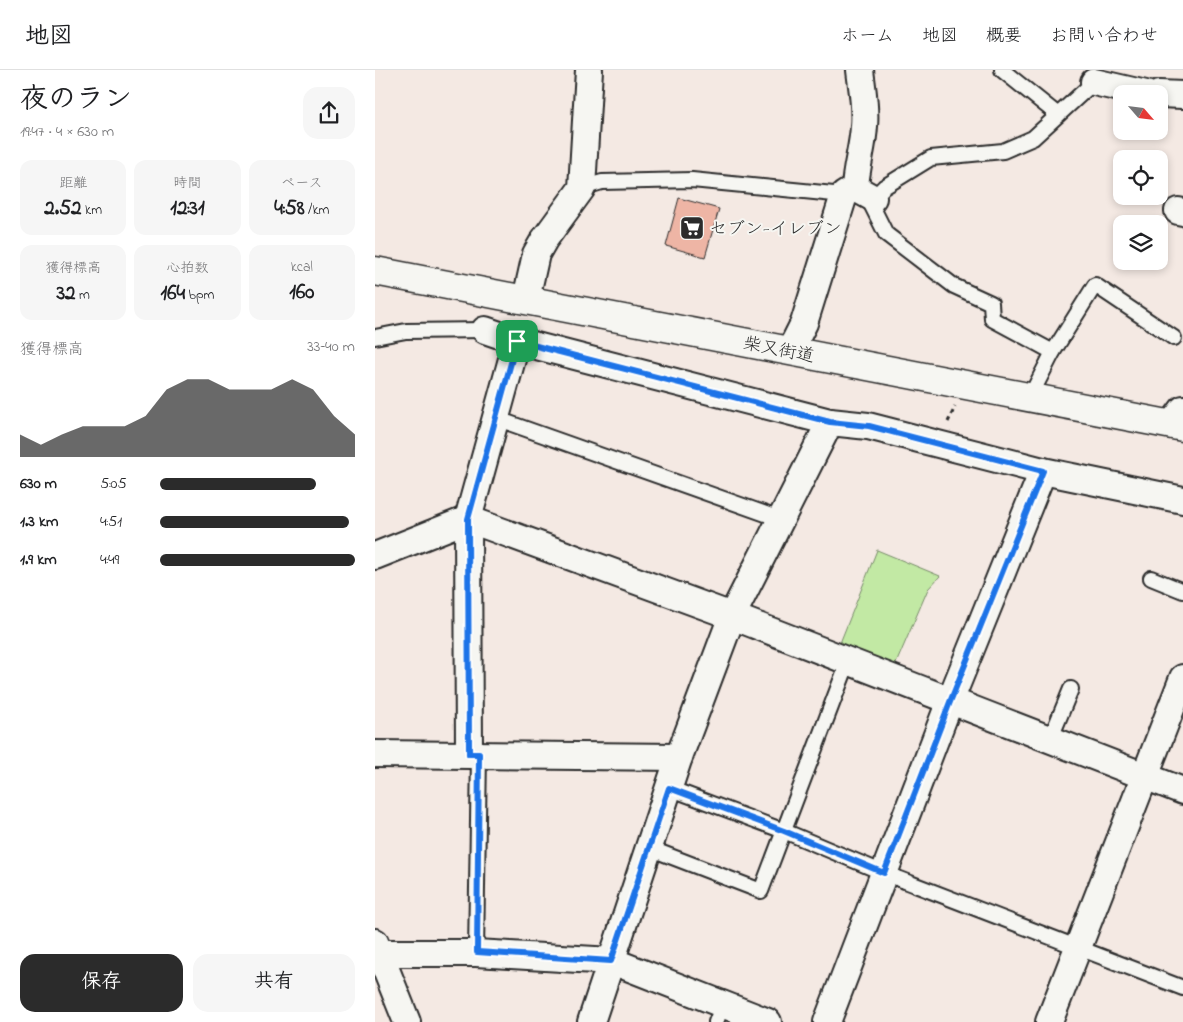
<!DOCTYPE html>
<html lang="ja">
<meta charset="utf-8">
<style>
body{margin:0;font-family:"Indie Flower","Klee One",sans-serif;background:#f6f6f6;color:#202124;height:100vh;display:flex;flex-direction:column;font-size:19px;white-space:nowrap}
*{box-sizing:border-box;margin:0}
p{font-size:16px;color:#757577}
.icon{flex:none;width:28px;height:28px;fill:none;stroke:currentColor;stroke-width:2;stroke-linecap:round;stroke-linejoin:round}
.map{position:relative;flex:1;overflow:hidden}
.drawer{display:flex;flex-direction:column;background:#fff;width:375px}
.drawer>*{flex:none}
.needle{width:32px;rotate:118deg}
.tools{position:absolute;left:738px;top:15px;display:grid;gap:10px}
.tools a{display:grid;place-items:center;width:55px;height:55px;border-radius:10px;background:#fff;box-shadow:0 2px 8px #0003;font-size:25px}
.pin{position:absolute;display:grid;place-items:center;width:42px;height:42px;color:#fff;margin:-21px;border-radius:10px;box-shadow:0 2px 8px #0006}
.round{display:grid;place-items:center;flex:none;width:52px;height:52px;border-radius:15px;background:#f6f6f6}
.headline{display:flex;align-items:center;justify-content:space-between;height:85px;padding:0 20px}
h1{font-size:28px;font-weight:700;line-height:38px}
.figures{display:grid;grid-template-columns:repeat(3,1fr);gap:8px;height:85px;padding:5px 20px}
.figures div{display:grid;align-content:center;border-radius:12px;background:#f6f6f6;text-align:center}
.figures b{font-size:21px;font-weight:700}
.figures small{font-size:14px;font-weight:400}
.figures p{font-size:14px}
.chart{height:140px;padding:10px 20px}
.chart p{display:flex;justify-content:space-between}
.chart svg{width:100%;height:90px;margin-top:5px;fill:#2b2b2b;opacity:.7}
.cta{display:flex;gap:10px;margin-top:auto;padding:10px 20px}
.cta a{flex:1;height:58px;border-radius:15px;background:#2b2b2b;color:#fff;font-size:20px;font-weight:700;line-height:58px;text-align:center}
.cta a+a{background:#f6f6f6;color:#202124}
ul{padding:0 20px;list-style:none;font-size:16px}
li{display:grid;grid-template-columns:80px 60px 1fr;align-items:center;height:38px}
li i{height:12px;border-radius:6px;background:#2b2b2b}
header{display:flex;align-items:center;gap:30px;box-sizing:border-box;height:70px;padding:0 25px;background:#fff;border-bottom:1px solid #e0e0e0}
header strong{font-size:24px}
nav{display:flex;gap:28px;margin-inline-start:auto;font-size:18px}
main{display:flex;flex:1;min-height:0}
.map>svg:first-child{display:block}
.green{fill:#c2e9a4;stroke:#768a68}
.building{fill:#eeb5a5;stroke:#2b2b2b}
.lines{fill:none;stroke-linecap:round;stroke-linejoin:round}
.service-casing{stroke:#2b2b2b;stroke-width:18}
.minor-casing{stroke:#2b2b2b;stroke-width:30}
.secondary-casing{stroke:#2b2b2b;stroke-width:31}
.path{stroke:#2b2b2b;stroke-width:3;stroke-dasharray:4 4;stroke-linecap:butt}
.service{stroke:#f6f6f2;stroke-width:14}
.minor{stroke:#f6f6f2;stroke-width:26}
.secondary{stroke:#f6f6f2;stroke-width:28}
.route-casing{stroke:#fff;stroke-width:10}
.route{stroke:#1a73e8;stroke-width:6}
.labels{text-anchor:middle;stroke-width:4;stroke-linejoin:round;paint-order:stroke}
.poi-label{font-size:18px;fill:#2b2b2b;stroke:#f6f6f2;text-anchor:start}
.street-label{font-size:18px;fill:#2b2b2b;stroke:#f6f6f2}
</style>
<header>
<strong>地図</strong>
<nav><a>ホーム</a><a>地図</a><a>概要</a><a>お問い合わせ</a></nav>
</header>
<main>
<section class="drawer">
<div class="headline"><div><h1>夜のラン</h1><p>19:47 · 4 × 630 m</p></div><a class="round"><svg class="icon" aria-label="share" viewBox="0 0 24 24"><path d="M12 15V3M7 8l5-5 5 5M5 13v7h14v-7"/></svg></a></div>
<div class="figures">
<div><p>距離</p><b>2.52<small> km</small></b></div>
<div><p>時間</p><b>12:31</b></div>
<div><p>ペース</p><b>4:58<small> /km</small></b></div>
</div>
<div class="figures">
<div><p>獲得標高</p><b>32<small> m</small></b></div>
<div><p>心拍数</p><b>164<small> bpm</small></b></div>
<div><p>kcal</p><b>160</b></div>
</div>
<div class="chart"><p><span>獲得標高</span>33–40 m</p>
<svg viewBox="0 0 160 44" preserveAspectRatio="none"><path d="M0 44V33L10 38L20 33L30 29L40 29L50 29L60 24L70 11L80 6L90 6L100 11L110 11L120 11L130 6L140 11L150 24L160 33V44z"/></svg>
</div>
<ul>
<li><b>630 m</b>5:05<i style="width:80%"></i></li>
<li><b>1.3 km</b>4:51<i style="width:97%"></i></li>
<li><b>1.9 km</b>4:49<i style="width:100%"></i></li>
</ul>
<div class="cta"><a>保存</a><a>共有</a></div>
</section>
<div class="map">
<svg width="808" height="952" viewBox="0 0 808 952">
<rect width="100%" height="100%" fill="#f4e9e3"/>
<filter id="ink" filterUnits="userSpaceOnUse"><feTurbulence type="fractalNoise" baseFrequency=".02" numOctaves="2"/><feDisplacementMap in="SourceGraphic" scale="10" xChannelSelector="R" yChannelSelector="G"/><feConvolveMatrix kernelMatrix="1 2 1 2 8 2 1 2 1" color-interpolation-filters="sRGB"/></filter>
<g filter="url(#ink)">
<!-- green -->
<polygon class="green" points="502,480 565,506 553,519 520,596 465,573"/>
<!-- building -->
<polygon class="building" points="304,128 344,139 330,187 291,176"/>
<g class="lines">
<defs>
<g id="service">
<polyline points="627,0 683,45"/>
<polyline points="207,118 227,112 317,110 469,125"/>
<polyline points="0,267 31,261 110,260"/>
<polyline points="678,282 720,215 799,268"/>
<polyline points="655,327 678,282 617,249 616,233 579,216 511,164 497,136 498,128 509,117 556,88 628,81 658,68 719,12"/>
<polyline points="120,348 405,449"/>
<polyline points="776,508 808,521"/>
<polyline points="675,670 696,619"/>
<polyline points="294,718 409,761 509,803 808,918"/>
<polyline points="274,778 386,821 473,592"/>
<polyline points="101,883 104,684"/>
<polyline points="341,952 348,934"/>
</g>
<g id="minor">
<path d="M485,0C487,18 491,38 489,56C488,77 481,97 480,118L498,128"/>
<polyline points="719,12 771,24"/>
<polyline points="784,24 808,25"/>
<polyline points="803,141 808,142"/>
<polyline points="151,229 161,184 169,170 207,118 214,0"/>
<polyline points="110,260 142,271 455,352 493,356 668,401 808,430"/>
<polyline points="415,281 429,253 469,125 480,118"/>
<polyline points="796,355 808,339"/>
<polyline points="0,486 93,449 357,546 808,721"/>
<polyline points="0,684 304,687"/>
<polyline points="94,684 93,449 142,271"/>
<polyline points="0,872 32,952"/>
<polyline points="0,885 4,883 101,883 237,891 393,952"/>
<polyline points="216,952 304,687 357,546 455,352"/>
<polyline points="452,952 575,631 668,401"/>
<polyline points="674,952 808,608"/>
</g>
<polyline id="secondary" points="0,201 808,357"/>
</defs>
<!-- service casing -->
<use href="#service" class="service-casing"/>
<!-- minor casing -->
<use href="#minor" class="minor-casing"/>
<!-- secondary casing -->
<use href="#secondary" class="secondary-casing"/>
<!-- path -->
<polyline class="path" points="573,352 580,337"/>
<!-- service -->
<use href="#service" class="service"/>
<!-- minor -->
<use href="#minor" class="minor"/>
<!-- secondary -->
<use href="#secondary" class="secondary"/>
</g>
</g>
<g class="lines" filter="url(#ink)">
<defs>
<polygon id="route" points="142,271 455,352 494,356 668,401 575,632 509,803 409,761 294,718 236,891 102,882 104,684 94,684 93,449"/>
</defs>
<!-- route casing -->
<use href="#route" class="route-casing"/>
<!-- route -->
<use href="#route" class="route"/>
</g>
<!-- icons -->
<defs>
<symbol id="supermarket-square" viewBox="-11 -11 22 22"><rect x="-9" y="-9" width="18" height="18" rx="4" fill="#2b2b2b" stroke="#f6f6f2"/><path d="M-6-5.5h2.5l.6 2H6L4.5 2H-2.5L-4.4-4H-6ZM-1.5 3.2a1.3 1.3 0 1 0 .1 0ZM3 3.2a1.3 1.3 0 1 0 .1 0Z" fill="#fff"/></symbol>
</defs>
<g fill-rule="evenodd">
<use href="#supermarket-square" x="303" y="144" width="28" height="28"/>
</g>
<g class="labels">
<!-- poi labels -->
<g class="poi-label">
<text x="334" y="164">セブン-イレブン</text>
</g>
<!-- street labels -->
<g class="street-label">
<text transform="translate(404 279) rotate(11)" y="6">柴又街道</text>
</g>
</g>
</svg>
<div class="tools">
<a><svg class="needle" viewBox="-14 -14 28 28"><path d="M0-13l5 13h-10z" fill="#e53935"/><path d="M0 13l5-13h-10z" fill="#757577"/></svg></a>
<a><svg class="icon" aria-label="locate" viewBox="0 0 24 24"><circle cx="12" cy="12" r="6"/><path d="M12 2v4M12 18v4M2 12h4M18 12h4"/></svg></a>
<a><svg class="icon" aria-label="layers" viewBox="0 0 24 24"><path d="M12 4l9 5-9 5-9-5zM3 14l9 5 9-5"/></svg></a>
</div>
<div class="pin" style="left:142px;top:271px;background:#1e9e55"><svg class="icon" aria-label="arrive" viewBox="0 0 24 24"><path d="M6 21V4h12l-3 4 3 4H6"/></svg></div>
</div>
</main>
